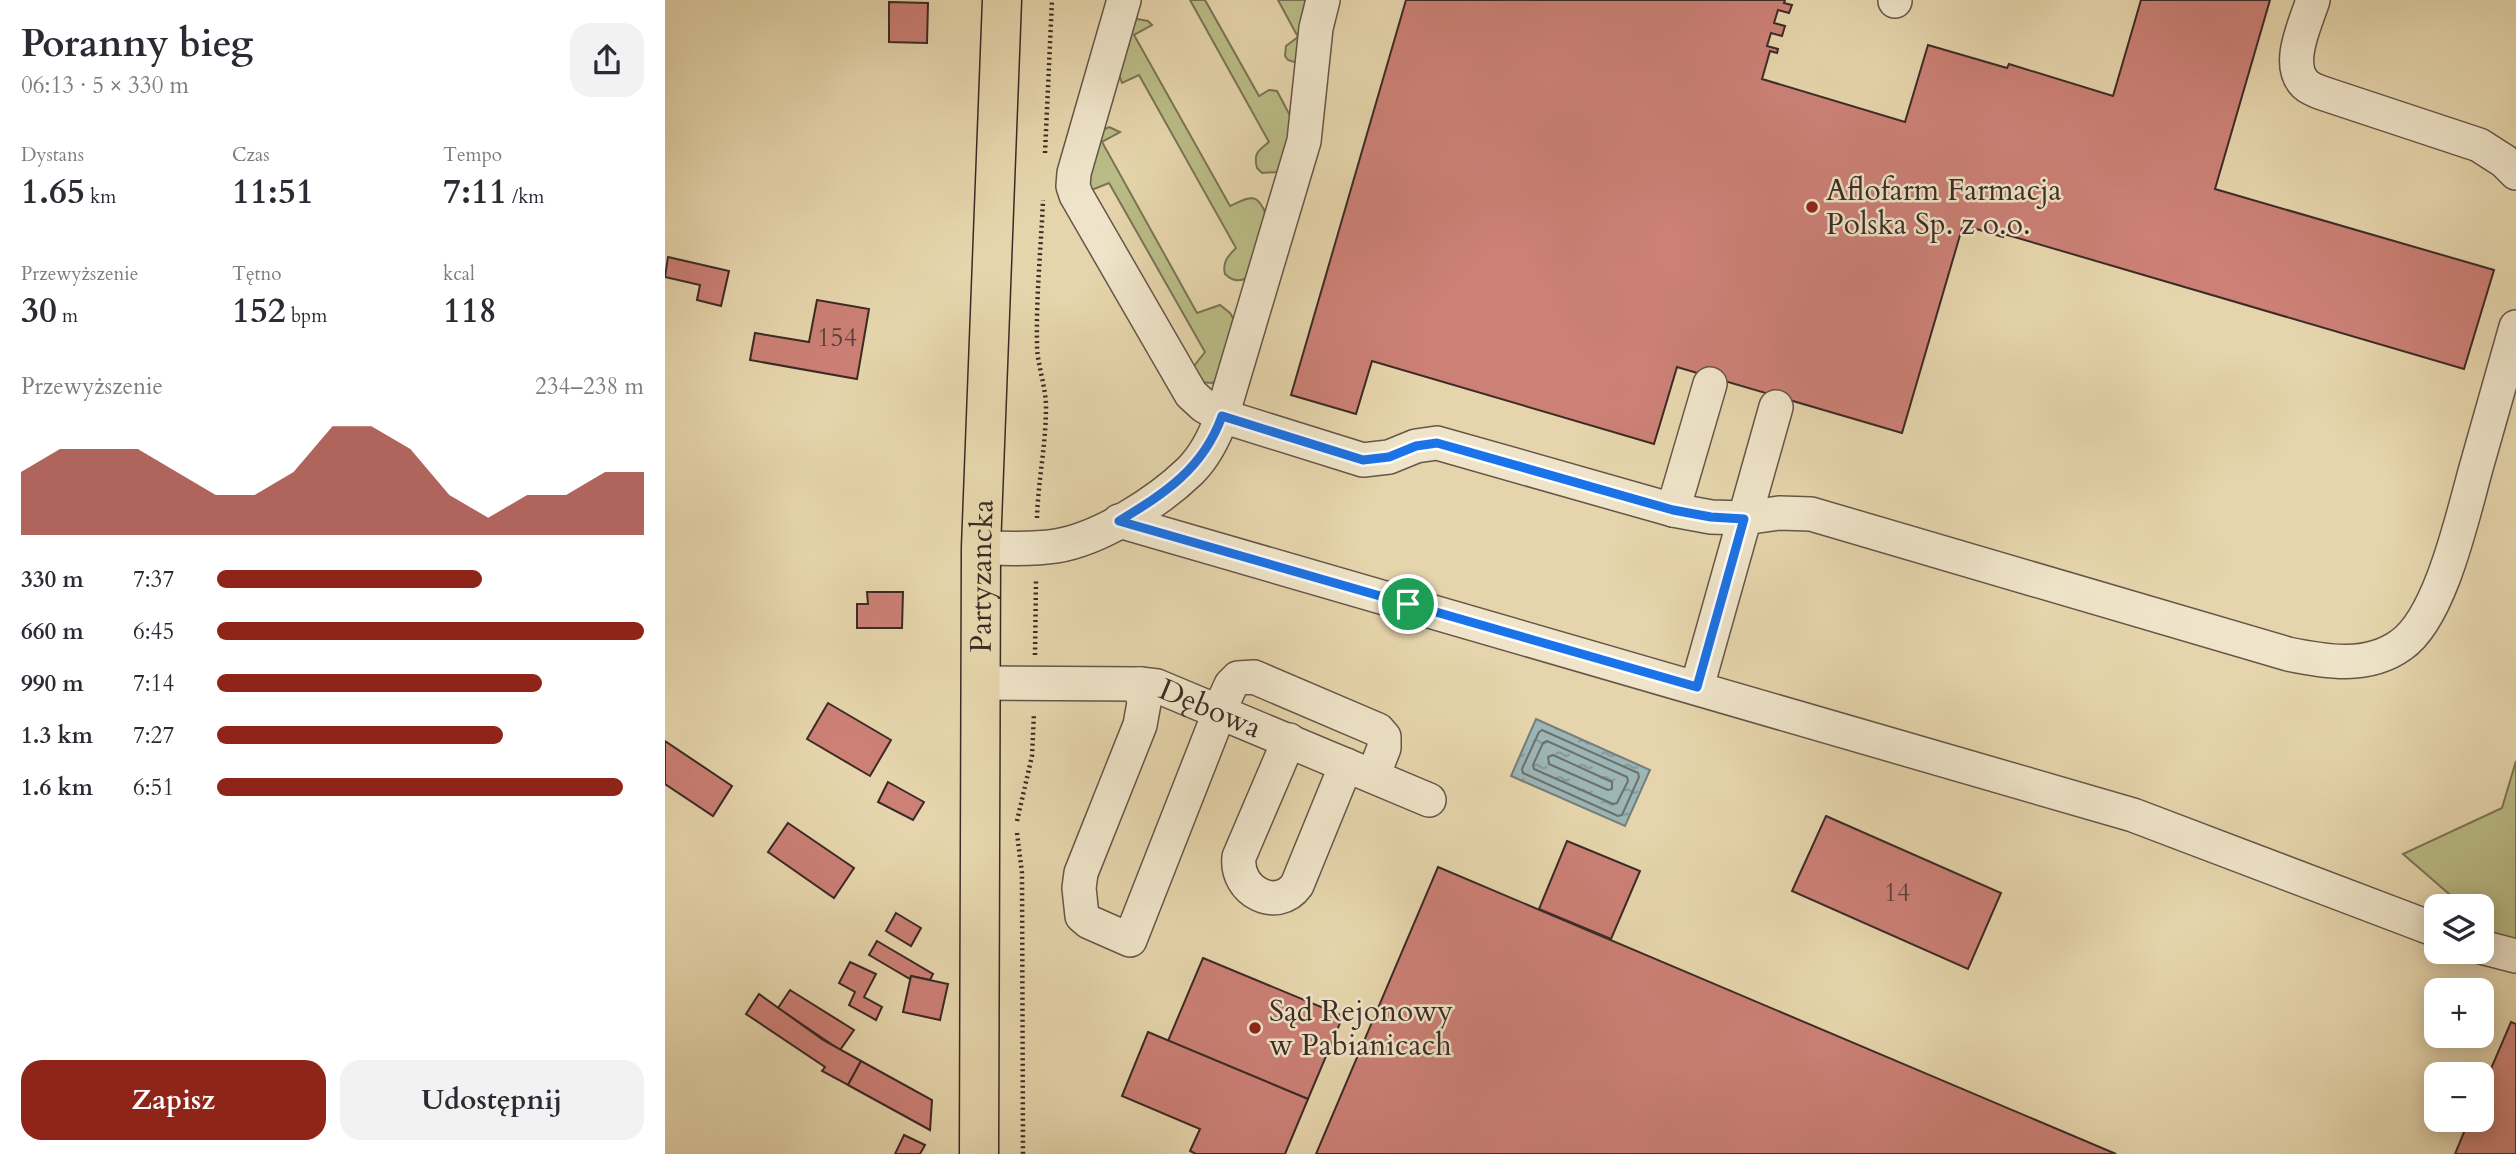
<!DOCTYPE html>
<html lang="pl">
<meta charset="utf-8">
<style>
body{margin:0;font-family:Cardo,serif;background:#f2f2f3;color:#2b2b33;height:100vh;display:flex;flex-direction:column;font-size:26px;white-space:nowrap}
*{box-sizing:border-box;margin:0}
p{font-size:23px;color:#7c7c81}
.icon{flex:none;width:38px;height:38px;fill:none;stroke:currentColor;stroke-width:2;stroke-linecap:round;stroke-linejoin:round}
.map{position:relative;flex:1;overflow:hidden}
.drawer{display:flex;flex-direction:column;background:#fff;width:665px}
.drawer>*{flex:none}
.tools{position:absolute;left:1759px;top:894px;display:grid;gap:14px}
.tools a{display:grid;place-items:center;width:70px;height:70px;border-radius:14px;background:#fff;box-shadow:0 4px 18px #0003;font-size:35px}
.pin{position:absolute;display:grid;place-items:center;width:60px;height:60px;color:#fff;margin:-30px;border:4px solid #fff;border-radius:50%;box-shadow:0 2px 7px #0007}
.round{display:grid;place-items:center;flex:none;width:74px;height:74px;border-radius:21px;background:#f2f2f3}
.headline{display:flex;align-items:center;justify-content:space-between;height:119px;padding:0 21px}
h1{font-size:38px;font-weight:800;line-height:52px}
.stats{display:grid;grid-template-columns:repeat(3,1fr);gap:10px;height:119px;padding:7px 21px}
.stats div{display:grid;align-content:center}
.stats b{font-size:35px;font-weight:800}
.stats small{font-size:19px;font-weight:400}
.stats p{font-size:19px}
.chart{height:196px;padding:14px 21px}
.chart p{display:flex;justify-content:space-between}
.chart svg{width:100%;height:126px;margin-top:7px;fill:#8f2418;opacity:.7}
.button{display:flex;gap:14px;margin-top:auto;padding:14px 21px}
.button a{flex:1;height:80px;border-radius:21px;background:#8f2418;color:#fff;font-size:28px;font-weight:800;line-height:80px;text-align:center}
.button a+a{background:#f2f2f3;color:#2b2b33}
ul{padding:0 21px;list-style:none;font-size:23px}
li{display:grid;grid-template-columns:112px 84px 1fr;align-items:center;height:52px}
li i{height:18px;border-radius:9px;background:#8f2418}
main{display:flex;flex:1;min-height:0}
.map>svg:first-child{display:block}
.green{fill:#babc86;stroke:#7a7456;stroke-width:2}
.water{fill:url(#water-ripples);stroke:#757e7c;stroke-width:2}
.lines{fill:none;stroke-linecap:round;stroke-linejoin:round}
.shore{stroke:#6c706e;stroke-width:2}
.building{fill:#cc8076;stroke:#3b2b26;stroke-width:2}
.minor-casing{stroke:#665648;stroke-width:36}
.major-casing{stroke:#3b2b26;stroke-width:41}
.path{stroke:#3b2b26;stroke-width:4.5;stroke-dasharray:2 3.5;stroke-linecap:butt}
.minor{stroke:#efe4c9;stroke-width:33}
.major{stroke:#e6d5ac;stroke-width:38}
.route-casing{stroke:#fff;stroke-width:14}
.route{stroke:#1a73e8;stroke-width:9}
.poi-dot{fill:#8f2418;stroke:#efe4c9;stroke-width:2.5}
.labels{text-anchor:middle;stroke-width:5;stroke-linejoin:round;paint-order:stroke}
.number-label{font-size:26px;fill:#5f403a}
.poi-label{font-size:30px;fill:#3b2b26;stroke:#efe4c9;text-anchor:start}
.street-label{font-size:30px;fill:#3b2b26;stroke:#efe4c9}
</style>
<main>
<section class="drawer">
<div class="headline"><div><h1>Poranny bieg</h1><p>06:13 · 5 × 330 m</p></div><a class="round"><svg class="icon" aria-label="share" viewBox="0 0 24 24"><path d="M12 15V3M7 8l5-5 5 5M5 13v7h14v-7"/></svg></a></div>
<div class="stats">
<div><p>Dystans</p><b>1.65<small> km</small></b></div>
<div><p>Czas</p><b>11:51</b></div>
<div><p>Tempo</p><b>7:11<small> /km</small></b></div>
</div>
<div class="stats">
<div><p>Przewyższenie</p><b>30<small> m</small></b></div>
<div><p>Tętno</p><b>152<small> bpm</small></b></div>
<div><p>kcal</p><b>118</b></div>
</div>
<div class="chart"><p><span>Przewyższenie</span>234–238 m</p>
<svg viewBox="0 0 160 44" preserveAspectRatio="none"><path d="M0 44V22L10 14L20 14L30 14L40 22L50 30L60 30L70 22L80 6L90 6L100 14L110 30L120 38L130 30L140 30L150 22L160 22V44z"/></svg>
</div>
<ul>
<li><b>330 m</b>7:37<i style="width:62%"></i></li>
<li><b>660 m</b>6:45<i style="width:100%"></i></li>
<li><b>990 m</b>7:14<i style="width:76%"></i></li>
<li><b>1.3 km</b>7:27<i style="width:67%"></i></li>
<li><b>1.6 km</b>6:51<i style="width:95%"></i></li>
</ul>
<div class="button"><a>Zapisz</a><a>Udostępnij</a></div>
</section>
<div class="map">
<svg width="1851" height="1154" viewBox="0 0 1851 1154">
<defs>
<pattern id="water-ripples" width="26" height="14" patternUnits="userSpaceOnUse" patternTransform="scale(1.75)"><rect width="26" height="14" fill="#9cb6b5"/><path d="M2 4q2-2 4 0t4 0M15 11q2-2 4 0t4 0" fill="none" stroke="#809493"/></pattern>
</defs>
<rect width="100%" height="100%" fill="#e6d5ac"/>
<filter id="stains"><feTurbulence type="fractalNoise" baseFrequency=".00286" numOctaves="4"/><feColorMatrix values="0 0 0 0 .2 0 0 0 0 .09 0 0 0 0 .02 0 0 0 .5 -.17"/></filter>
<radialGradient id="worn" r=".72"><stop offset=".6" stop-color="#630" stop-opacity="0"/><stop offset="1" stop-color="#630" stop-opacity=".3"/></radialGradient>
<!-- green -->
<g class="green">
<path d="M525,0H540L594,96L604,90L612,91L629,123L616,170L612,172L597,173L592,168C588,153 594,150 604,142Z"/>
<polygon points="613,0 645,0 632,63 623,60 620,56 621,46 633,37"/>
<path d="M472,19L483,21L487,25L469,35L565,206C583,198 592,190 601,215L582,278C574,282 567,281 560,274C557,262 563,256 571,248L474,75L457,83L453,72L468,22Z"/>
<polygon points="444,127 455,132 437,142 532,313 555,305 565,313 569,320 553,379 547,383 536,382 529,366 540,352 444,183 424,191 421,185 436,131"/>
<polygon points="1851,761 1851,953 1817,923 1816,906 1798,906 1738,854 1837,808"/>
</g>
<!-- water -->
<polygon class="water" points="871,719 985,770 960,826 846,776"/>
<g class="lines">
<!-- shore -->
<g class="shore">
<polygon points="877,730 973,773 974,777 957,815 953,816 858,773 857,769 874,732"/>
<polygon points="882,741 962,777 963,781 952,803 948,804 869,769 868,765 878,743"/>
<polygon points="888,755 947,782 947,789 943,790 884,764 883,757"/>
</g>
</g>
<!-- building -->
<g class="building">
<polygon points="741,0 1120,0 1119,3 1127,5 1124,13 1113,10 1109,23 1120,26 1117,36 1106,33 1102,46 1113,49 1112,53 1105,51 1097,79 1240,122 1263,45 1342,68 1344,64 1448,96 1476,0 1605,0 1550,189 1829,270 1799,369 1339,234 1338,237 1298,225 1237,433 1012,367 989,444 707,361 691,414 626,395"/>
<polygon points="224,2 263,3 262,43 224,42"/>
<polygon points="3,257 64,271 56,306 32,300 35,285 0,277"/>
<polygon points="152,300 204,309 192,379 85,360 90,333 144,342"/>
<polygon points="202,592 238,592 237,628 192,628 192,604 203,604"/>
<polygon points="163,703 226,740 205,776 142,739"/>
<polygon points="0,741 67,786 48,816 0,784"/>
<polygon points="223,782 259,802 248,820 213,802"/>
<polygon points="1161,816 1336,893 1303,969 1127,891"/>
<polygon points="123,823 189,868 169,898 103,852"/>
<polygon points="902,841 975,871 946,939 874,909"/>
<polygon points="773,867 1451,1154 651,1154"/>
<polygon points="231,913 256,928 246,946 221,931"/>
<polygon points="212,941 268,974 265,980 246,976 245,979 204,955"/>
<polygon points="538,958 678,1016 643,1099 503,1041"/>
<polygon points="185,962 211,974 199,997 217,1007 211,1020 184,1005 190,992 174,983"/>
<polygon points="246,976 283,984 275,1020 238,1012"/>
<polygon points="125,990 189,1030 175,1050 113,1008"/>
<polygon points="94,994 158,1040 196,1061 183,1085 157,1071 160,1067 81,1014"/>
<polygon points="1846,1022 1851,1024 1851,1154 1790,1154 1804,1120 1816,1120 1816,1092"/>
<polygon points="483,1032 643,1099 620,1154 531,1154 525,1151 535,1129 457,1096"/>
<polygon points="196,1061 267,1100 265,1130 183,1085"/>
<polygon points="239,1135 260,1145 255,1154 230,1154"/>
</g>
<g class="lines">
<defs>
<g id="minor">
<path d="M459,0L409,173L408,186L411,195L526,394L539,406L557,416L698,460L724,457L751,446L772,443L1008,510L1046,517L1079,518L1114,513L1146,514L1623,654C1661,662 1703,669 1736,645C1777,617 1799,509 1813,461C1826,416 1838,372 1851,327"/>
<polyline points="1230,0 1230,1"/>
<path d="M1648,0C1641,23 1620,64 1640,84C1645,89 1654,92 1660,94L1814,145L1839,161L1851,173"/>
<polyline points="1008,510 1045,384"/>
<polyline points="454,521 1468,815 1771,930"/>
<path d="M316,548C341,548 366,550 391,546C435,539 493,502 525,471C540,456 550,436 557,416L639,141L651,28L658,0"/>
<path id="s1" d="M314,683L475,684L492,686L764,800"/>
<polyline points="475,684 479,703 475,725 416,873 414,888 417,916 424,922 465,940 560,698 566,685 573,678 589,677 713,730 719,737 719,748 708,776"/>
<polyline points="1032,687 1111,407"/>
<path d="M624,740L574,857C570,891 612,913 632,885L681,765"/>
<polyline points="1816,947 1851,956"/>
</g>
<g id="major">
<path id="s2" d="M314,1154L316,548L337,0"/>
</g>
</defs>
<!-- minor casing -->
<use href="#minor" class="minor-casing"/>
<!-- major casing -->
<use href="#major" class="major-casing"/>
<!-- path -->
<g class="path">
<polyline points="380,153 387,0"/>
<path d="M372,518C373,481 381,445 381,407C381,386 372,365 372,344C371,296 376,248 378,200"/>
<polyline points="370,655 371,580"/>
<polyline points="352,821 367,756 369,713"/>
<polyline points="352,833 357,873 358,1154"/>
</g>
<!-- minor -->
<use href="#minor" class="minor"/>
<!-- major -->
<use href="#major" class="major"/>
</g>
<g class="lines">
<defs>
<path id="route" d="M557,416L698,460L724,457L751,446L772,443L1008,510L1046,517L1079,519L1032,687L454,521C500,493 538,469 557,416Z"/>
</defs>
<!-- route casing -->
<use href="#route" class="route-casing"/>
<!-- route -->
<use href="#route" class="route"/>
</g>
<!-- markers -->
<g class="poi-dot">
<circle cx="1147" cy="207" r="7"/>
<circle cx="590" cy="1028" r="7"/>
</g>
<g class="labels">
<!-- number labels -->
<g class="number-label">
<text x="172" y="346">154</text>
<text x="1232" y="901">14</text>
</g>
<!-- poi labels -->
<g class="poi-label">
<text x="1161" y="200">Aflofarm Farmacja<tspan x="1161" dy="34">Polska Sp. z o.o.</tspan></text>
<text x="604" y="1021">Sąd Rejonowy<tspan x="604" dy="34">w Pabianicach</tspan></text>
</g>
<!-- street labels -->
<g class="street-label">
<text dy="10" stroke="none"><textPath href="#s2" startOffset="578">Partyzancka</textPath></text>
<text dy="10" stroke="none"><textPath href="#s1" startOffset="236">Dębowa</textPath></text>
</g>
</g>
<rect width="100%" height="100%" filter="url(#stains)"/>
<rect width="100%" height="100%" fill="url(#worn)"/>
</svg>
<div class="tools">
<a><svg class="icon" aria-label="layers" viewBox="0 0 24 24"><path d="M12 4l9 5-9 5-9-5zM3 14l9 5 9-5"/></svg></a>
<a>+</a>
<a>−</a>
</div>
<div class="pin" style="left:743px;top:604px;background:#1e9e55"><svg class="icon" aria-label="arrive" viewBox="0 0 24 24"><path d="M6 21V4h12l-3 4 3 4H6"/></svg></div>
</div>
</main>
